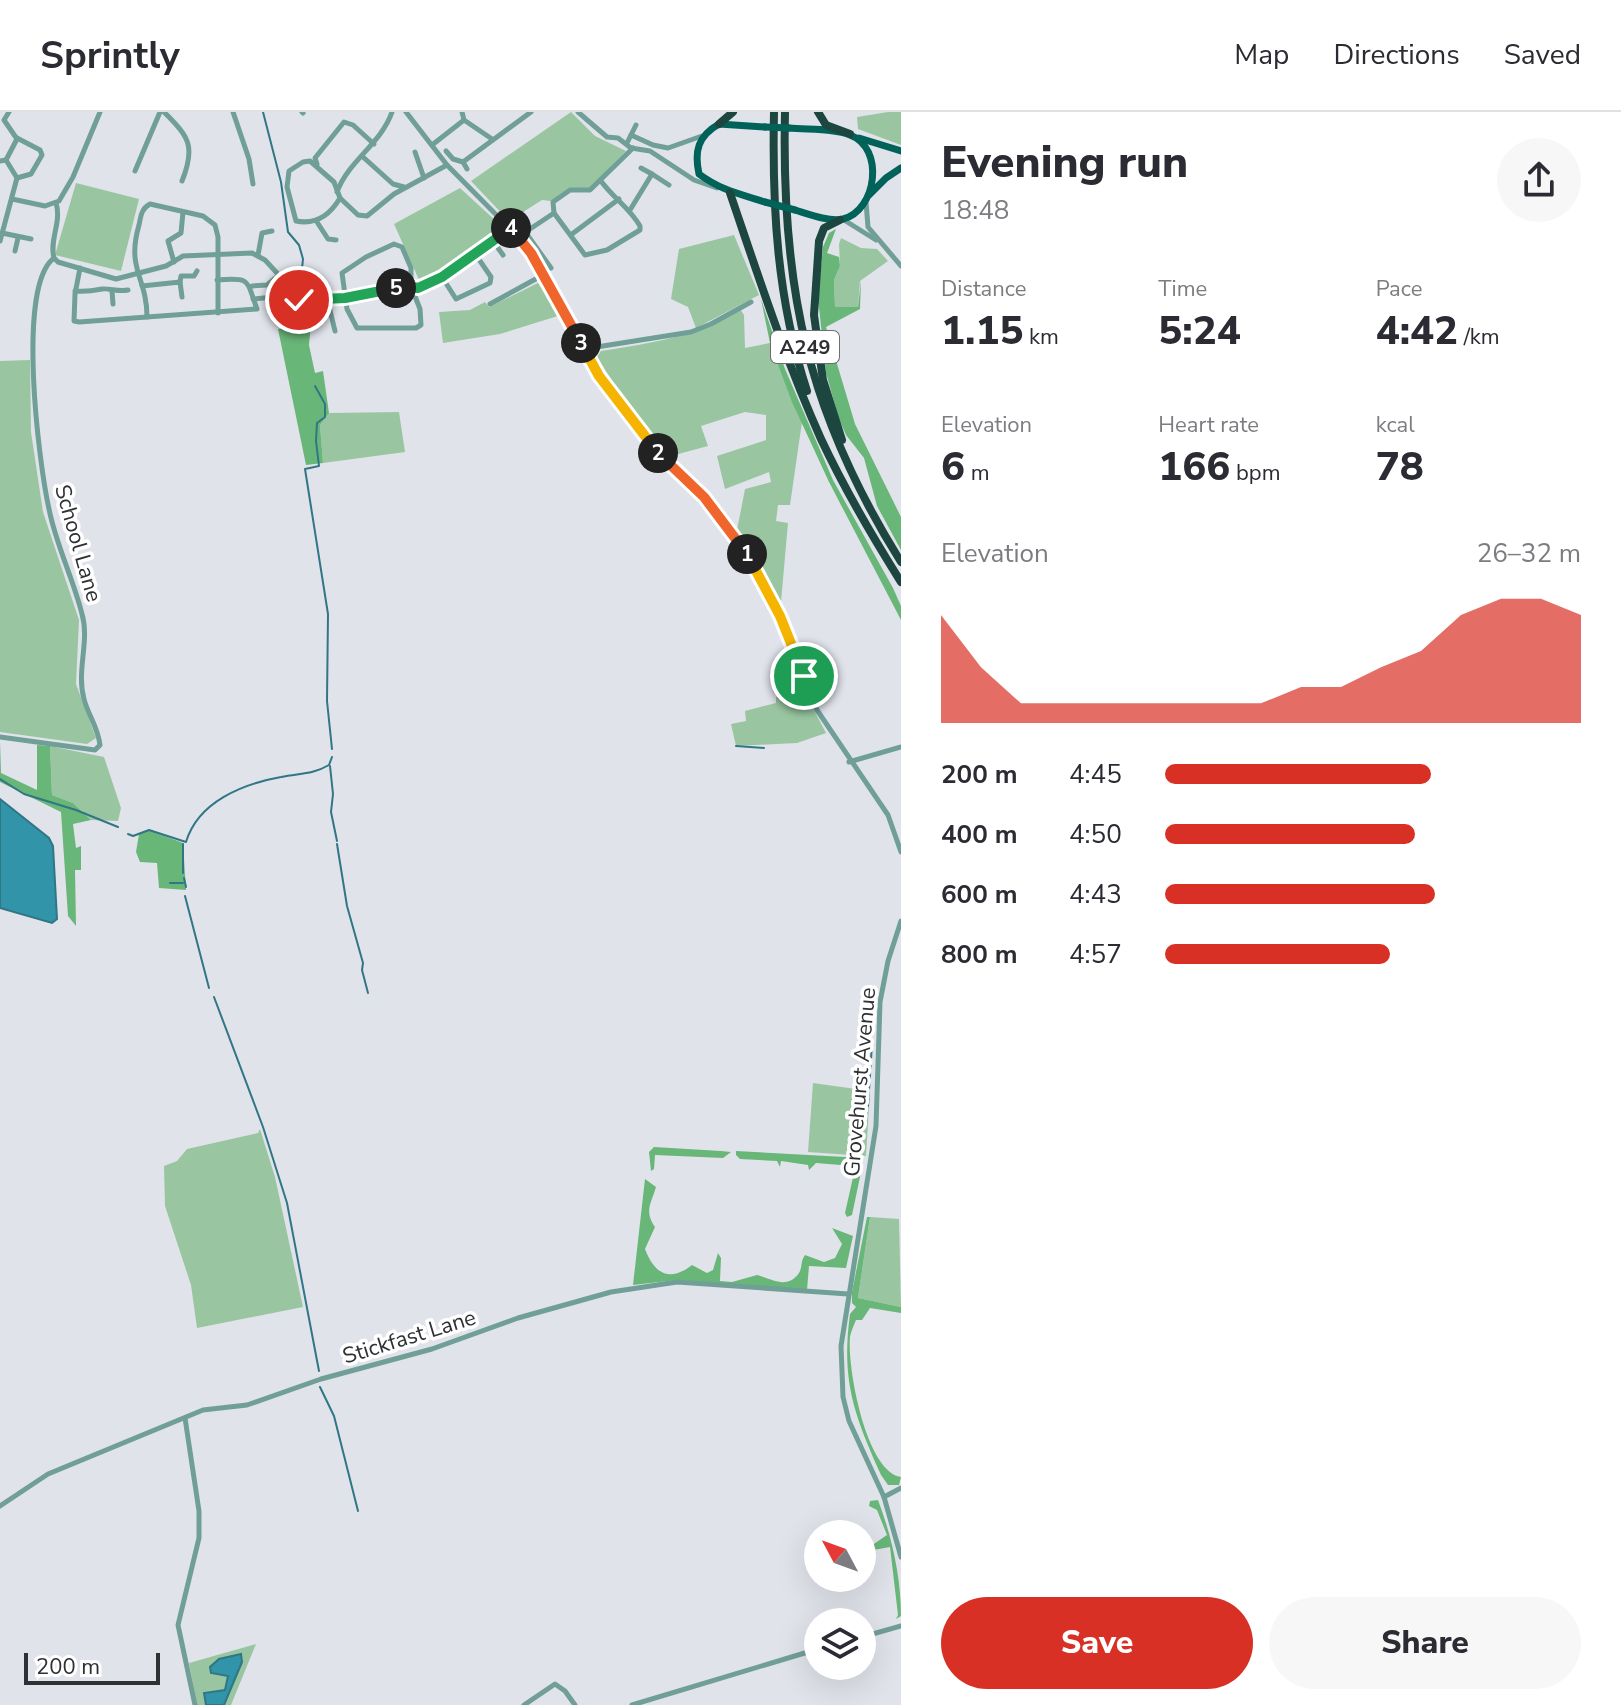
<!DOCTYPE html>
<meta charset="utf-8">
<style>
body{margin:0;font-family:"Nunito Sans",sans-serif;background:#f7f7f7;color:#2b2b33;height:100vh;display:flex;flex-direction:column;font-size:30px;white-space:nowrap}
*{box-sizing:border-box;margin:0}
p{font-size:26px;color:#7c7c81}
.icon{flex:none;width:44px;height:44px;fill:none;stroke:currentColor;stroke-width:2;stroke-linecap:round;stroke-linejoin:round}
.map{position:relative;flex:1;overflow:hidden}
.drawer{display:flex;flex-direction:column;background:#fff;width:720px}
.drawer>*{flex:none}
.needle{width:52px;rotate:311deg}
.buttons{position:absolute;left:804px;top:1408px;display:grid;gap:16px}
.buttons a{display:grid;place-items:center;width:72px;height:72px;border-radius:50%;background:#fff;box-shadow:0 8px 32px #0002;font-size:40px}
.scale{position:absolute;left:24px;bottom:20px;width:136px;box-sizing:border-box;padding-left:8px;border:4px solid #2f3033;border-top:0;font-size:22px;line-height:28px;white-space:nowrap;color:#2f3033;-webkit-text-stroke:6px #fff;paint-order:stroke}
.pin{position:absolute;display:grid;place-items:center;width:68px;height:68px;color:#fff;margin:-34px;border:4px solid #fff;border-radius:50%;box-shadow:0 2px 8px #0007}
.km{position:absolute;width:40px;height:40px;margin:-20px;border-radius:50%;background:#222;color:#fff;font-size:22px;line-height:40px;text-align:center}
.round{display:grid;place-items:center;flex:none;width:84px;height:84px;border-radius:42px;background:#f7f7f7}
.summary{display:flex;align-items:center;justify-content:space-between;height:136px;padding:0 40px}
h1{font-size:44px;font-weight:800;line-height:60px}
.metrics{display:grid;grid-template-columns:repeat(3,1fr);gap:12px;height:136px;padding:8px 40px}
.metrics div{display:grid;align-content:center}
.metrics b{font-size:40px;font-weight:800}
.metrics small{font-size:22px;font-weight:400}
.metrics p{font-size:22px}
.chart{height:224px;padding:16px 40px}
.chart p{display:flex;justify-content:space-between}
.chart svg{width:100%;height:144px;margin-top:8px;fill:#d93025;opacity:.7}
.button{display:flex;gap:16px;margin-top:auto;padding:16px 40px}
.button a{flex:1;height:92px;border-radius:48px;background:#d93025;color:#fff;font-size:32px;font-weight:800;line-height:92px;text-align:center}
.button a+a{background:#f7f7f7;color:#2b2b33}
ul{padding:0 40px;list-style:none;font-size:26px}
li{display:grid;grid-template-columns:128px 96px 1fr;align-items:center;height:60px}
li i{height:20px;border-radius:10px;background:#d93025}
header{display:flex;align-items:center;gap:48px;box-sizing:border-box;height:112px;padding:0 40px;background:#fff;border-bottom:2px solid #e1e1e2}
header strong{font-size:38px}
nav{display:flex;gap:44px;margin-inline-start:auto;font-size:28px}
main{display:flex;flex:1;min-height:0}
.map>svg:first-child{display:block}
.green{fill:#99c6a1}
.forest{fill:#69b679}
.water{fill:#3194a8;stroke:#307685;stroke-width:2}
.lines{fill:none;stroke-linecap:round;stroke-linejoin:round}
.stream{stroke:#307685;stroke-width:2}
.minor{stroke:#709f97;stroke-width:5}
.major{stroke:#006258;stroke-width:7}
.highway{stroke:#1d4640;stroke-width:8}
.major-bridge{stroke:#006258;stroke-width:7}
.split-1-casing{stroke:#fff;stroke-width:16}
.split-2-casing{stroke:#fff;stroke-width:16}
.split-3-casing{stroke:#fff;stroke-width:16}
.split-4-casing{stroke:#fff;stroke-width:16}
.split-5-casing{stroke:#fff;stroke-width:16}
.split-6-casing{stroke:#fff;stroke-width:16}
.split-1{stroke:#f5b400;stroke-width:10}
.split-2{stroke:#f0652b;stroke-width:10}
.split-3{stroke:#f5b400;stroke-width:10}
.split-4{stroke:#f0652b;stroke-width:10}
.split-5{stroke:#22a559;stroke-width:10}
.split-6{stroke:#22a559;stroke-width:10}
.labels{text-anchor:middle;stroke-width:7;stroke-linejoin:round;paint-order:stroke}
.shield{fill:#fff;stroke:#6d6e70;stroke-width:2}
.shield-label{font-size:20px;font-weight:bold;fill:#2f3033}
.street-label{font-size:22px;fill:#2f3033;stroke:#fff}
</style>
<header>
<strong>Sprintly</strong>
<nav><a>Map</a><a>Directions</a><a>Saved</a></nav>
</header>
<main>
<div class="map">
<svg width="901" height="1593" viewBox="0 0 901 1593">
<rect width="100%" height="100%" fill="#e1e3eb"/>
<!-- green -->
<g class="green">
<polygon points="571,0 595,24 626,39 590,76 569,76 551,89 542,88 509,109 471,69"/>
<polygon points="888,0 901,0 901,33 858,17 857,5"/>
<polygon points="76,71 139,87 121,159 55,143"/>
<path d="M460,76L497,110C493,135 441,159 420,170L394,112Z"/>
<polygon points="734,123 759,183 696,216 688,195 671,187 679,137"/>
<polygon points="841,126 861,136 877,137 888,149 860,169 858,195 855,196 835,195 834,168 840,154 839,132"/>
<polygon points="538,171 561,203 500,222 443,231 439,200 470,198 485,190 489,195"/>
<path d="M740,197L744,203L745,236L770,231L802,310L790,393H778L776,409L788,411L781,490L737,418L745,377L771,370L769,360L725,377L717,344L766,328V303L745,300L701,314L708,334L671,344L636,307L597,245L601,239C653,231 694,225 740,197Z"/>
<polygon points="30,248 31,320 43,400 79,508 76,572 96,626 87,632 0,620 0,249"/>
<polygon points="399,300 405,340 323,351 320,313 329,301"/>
<polygon points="803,577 826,621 797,631 736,634 731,612 746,609 745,599 776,591 776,585"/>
<polygon points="50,634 104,645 121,696 118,709 91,708 73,691 52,683"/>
<polygon points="813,971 870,979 866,1044 808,1040"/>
<polygon points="260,1017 275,1065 303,1195 197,1216 191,1173 165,1094 164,1054 177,1049 187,1037 258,1021"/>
<polygon points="870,1105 899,1107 901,1195 858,1186"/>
<polygon points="256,1532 231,1593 224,1593 242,1551 228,1564 225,1578 205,1581 206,1593 197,1593 189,1551"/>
</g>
<!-- forest -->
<g class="forest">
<polygon points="836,117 827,141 839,145 840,154 834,168 835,195 858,195 861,168 860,197 826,215 855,312 901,405 901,438 877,394 864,346 846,323 839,307 826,261 818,186 823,135 829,121"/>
<polygon points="761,187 785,257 833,368 893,476 901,494 901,508 829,370 792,290 770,231"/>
<polygon points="311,212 309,233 315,261 323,259 329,301 320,313 323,351 306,353 278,217"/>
<polygon points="0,629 1,661 37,678 37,633 50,634 52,683 73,691 91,708 73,712 76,736 81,734 81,758 75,758 76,814 68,804 61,700 0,670"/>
<polygon points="149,718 183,731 186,778 159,776 157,751 140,750 136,740 139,722"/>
<polygon points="654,1035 721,1039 731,1040 723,1046 655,1043 654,1057 651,1059 649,1040"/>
<polygon points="736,1039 864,1046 852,1103 847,1105 845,1101 854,1061 853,1054 816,1051 809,1058 808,1053 781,1049 780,1055 777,1049 740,1047 736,1043"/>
<path d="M645,1067L656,1075C651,1092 644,1099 655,1115L645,1137C654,1161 669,1171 692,1153L707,1161L713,1158L718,1141L721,1146L720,1169L732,1170L757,1163C772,1167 787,1178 799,1161C803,1154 800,1150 805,1143L824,1150L835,1146L842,1132L832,1116L853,1124L846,1156L809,1154L807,1178L677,1168L633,1173Z"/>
<path d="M867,1105H870L858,1186L901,1195V1201L870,1196L862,1208H856C854,1213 851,1219 850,1225C847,1255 866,1360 901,1365L899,1373H888L881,1363C854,1303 841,1269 850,1202L856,1195L852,1191V1180Z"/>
<path d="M878,1388C892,1425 901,1465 901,1504L896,1507L898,1503L890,1435L862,1440L887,1423L877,1398L869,1394L870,1389Z"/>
</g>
<!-- water -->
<g class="water">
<polygon points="0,687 49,726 53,734 57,807 52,811 0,796"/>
<polygon points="241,1542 242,1550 224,1593 206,1593 204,1581 225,1578 228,1564 211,1561 210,1555 219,1547"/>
</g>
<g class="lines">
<!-- stream -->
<g class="stream">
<polyline points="263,0 281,70 288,120 299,133 303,147 301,166 309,180 312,209"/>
<polyline points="315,274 325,292 325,305 317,311 316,329 319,354 305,357 328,502 327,589 332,637"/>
<polyline points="736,634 764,636"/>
<polyline points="330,654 333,682 331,700 337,729"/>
<polyline points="0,667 24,682 76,698 118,715"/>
<path d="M128,722L133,724L149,718L186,730C198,690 242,672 281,665C299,661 312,663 329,653L332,645"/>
<polyline points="183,732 183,761"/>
<polyline points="337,732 347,794 363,851 362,858 368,881"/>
<polyline points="184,766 186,775"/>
<polyline points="170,771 183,771"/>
<polyline points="185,784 209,876"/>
<polyline points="214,885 263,1015 287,1091 319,1259"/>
<polyline points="868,994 872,932"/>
<polyline points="320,1275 334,1304 358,1399"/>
</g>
<!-- minor -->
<g class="minor">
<path d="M164,0C189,25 196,34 182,69"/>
<polyline points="233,0 249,47 253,72"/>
<polyline points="302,0 303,1"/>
<polyline points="406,0 447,53 525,132 599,264 644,326 704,385 733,420 780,504 817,598 888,703 901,740"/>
<polyline points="462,0 464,8 492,27"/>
<polyline points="578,0 607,25 618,26 631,36 650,39 694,68 717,76"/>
<polyline points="631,23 653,33 668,36 702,24"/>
<polyline points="627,31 636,13"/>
<polyline points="432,33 464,8"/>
<polyline points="446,39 453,47 463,50 467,57"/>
<polyline points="415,40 424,66"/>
<polyline points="363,45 393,72 404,75"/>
<polyline points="0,49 6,48 17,27 4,8 9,0"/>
<path d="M310,49L334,70L340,86C330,103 316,113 296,109L287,75L289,59L303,50Z"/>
<polyline points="463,50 531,0"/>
<polyline points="317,52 315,46 344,10 353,13 374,32"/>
<polyline points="641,56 652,62"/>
<polyline points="135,59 160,0"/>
<polyline points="17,66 31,62 42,43 40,38 17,26"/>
<path d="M601,69C613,86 629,95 640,114V118L607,138L585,143L554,101L553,90L570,78H590L633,36"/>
<path d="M337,80C348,49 381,32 392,0"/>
<polyline points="340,86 358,103 367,104 394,82 447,53"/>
<polyline points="12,87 45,94 59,89 73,65 100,0"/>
<polyline points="866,90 868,115 901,154"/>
<polyline points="630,98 652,62 669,73"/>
<polyline points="516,107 551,156"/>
<polyline points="844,108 876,128"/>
<polyline points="317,110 328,127 336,128"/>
<polyline points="2,121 31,127"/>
<polyline points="572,122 619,87"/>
<polyline points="518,125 554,101"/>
<polyline points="519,127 532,148"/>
<polyline points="0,129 17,66 6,48"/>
<polyline points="493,129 503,143"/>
<polygon points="394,132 402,135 411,156 411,174 420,197 421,213 416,216 357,216 347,197 342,161 366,145"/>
<polyline points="15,139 18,126"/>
<polyline points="258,143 262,121 272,119"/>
<polyline points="54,146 58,150 116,167 166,154 183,144 252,141 265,148 289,174 296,187 345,186 404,173 418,176 455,157 509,115"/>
<polyline points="174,150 168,129 181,121 183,100"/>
<path d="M80,156L75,182L74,209L79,210L257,197C246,168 252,165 217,168"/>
<polyline points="442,165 456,187 490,171 491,165 476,143"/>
<polyline points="180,170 181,164 194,164 197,159"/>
<polyline points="142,174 180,170 182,185"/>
<polyline points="252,174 267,173 279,163"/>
<path d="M75,179C85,180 92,179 102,177C110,176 118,180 128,178"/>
<polyline points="112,179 113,192"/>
<polyline points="327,186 335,219"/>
<polyline points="253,187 273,185"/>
<polyline points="490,192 543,163"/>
<path d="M147,205C147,165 126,158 139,113C141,104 141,97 150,92L203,104L215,113L218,125V201"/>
<polyline points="584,237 691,220 711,212 751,190"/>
<path d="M0,625L95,638L100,633C98,615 88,603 84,587C76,559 90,529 82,502C73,466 56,433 49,397C39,352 16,174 54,146C49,128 62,110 56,91"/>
<polyline points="849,650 901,635"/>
<polyline points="901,809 888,849 880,890 876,1014 841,1234 843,1285 849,1309 884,1385 901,1445"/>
<polyline points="185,1306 199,1399 199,1426 178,1513 195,1593"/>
<polyline points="884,1385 901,1376"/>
<polyline points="0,1394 48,1362 203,1298 247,1293 321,1267 432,1237 518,1206 611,1180 677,1170 848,1182"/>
<polyline points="862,1525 901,1514"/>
<polyline points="524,1593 555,1572 565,1579 575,1593"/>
<polyline points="632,1593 818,1537"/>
</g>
<!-- major -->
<g class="major">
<path d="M789,16C807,18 833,16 850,23C885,36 877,98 843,107C829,110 808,102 795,98"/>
<polyline points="859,26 901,39"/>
<polyline points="869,83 886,66 901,56"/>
<path d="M765,90C740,82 720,78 699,62C694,39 698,24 719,12L765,15"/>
</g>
<!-- highway -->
<g class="highway">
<path d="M774,0C772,96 777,187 807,279"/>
<path d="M785,0C781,175 807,300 901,450"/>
<polyline points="818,0 826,13 850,22"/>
<polyline points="719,12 733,0"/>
<path d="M730,81C758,163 785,247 821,327C844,376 872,424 901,470"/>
<polyline points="840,108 824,116 819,129 814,203 823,268 842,328"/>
</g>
<!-- major-bridge -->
<g class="major-bridge">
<polyline points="765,15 789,16"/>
<polyline points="765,90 795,98"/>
</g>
</g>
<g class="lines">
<defs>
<polyline id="split-1" points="747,442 780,504 804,564"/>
<polyline id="split-2" points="658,341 704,385 747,442"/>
<polyline id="split-3" points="581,231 599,264 658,341"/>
<polyline id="split-4" points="511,116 531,141 581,231"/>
<polyline id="split-5" points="396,176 404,173 418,176 442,165 511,116"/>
<polyline id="split-6" points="299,188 345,186 396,176"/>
</defs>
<!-- split-1 casing -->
<use href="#split-1" class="split-1-casing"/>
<!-- split-2 casing -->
<use href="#split-2" class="split-2-casing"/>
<!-- split-3 casing -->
<use href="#split-3" class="split-3-casing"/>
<!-- split-4 casing -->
<use href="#split-4" class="split-4-casing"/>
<!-- split-5 casing -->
<use href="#split-5" class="split-5-casing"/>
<!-- split-6 casing -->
<use href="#split-6" class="split-6-casing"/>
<!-- split-1 -->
<use href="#split-1" class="split-1"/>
<!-- split-2 -->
<use href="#split-2" class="split-2"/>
<!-- split-3 -->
<use href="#split-3" class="split-3"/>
<!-- split-4 -->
<use href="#split-4" class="split-4"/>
<!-- split-5 -->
<use href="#split-5" class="split-5"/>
<!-- split-6 -->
<use href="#split-6" class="split-6"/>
</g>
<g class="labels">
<!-- shield labels -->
<rect class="shield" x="771" y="219" width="68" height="32" rx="6"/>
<g class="shield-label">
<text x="805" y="242">A249</text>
</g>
<!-- street labels -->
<g class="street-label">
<text transform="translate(79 431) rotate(74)" y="8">School Lane</text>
<text transform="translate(859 970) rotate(-85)" y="8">Grovehurst Avenue</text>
<text transform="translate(409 1224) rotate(-17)" y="8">Stickfast Lane</text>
</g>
</g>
</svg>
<div class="buttons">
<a><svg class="needle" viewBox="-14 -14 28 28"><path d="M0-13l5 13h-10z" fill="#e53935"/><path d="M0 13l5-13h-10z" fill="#7c7c81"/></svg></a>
<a><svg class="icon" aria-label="layers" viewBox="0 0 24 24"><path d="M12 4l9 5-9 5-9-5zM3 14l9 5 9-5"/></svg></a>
</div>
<div class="scale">200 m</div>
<div class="pin" style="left:804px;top:564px;background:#1e9e55"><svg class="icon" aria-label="arrive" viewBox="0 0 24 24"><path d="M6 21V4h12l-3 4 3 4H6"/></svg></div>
<div class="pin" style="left:299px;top:188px;background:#d93025"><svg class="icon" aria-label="check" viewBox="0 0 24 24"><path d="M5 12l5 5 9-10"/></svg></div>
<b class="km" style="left:747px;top:442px">1</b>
<b class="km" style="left:658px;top:341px">2</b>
<b class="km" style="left:581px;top:231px">3</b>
<b class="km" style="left:511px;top:116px">4</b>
<b class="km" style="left:396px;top:176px">5</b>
</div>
<section class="drawer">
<div class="summary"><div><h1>Evening run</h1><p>18:48</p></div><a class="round"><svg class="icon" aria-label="share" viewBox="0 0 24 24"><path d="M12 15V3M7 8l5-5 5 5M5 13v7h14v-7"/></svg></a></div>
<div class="metrics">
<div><p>Distance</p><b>1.15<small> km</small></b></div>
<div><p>Time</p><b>5:24</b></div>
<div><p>Pace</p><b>4:42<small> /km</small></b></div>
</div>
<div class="metrics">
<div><p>Elevation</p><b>6<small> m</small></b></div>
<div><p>Heart rate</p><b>166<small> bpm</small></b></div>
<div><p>kcal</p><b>78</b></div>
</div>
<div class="chart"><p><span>Elevation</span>26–32 m</p>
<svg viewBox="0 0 160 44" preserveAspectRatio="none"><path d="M0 44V11L10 27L20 38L30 38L40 38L50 38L60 38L70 38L80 38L90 33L100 33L110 27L120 22L130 11L140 6L150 6L160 11V44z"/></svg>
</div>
<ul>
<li><b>200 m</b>4:45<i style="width:64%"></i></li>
<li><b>400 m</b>4:50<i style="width:60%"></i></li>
<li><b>600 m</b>4:43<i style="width:65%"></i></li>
<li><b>800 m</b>4:57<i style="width:54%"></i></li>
</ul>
<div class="button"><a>Save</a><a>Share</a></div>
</section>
</main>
